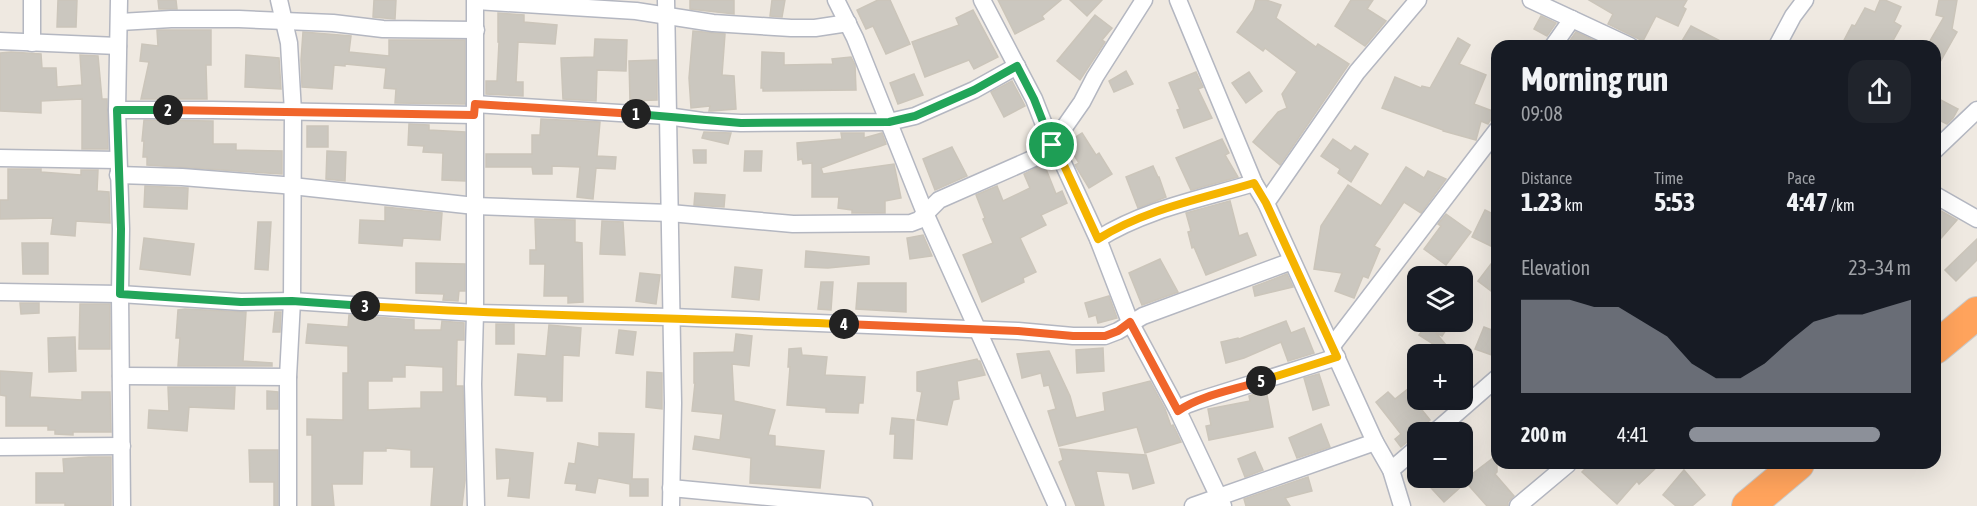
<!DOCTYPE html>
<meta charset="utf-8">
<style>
body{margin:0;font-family:"Asap Condensed",sans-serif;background:#20242c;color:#f1f3f6;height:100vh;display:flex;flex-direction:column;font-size:22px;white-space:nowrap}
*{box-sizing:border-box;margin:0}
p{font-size:20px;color:#9ea1a6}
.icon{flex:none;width:33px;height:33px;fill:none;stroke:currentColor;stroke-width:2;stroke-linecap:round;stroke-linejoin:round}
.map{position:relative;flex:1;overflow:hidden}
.sheet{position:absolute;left:1491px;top:40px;width:450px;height:429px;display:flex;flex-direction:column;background:#171b24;border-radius:18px;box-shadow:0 6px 24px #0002}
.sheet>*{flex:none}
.fabs{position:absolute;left:1407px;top:266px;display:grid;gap:12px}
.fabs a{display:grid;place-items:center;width:66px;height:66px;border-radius:12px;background:#171b24;box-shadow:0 6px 24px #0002;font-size:30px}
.pin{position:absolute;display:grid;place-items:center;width:51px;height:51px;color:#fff;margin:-26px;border:3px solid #fff;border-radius:50%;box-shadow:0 2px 6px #0007}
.km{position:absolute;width:30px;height:30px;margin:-15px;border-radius:50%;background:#222;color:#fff;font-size:16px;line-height:30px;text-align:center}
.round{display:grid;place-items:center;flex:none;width:63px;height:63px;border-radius:18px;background:#20242c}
.headline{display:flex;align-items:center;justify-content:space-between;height:102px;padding:0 30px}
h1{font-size:33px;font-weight:700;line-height:45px}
.stats{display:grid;grid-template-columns:repeat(3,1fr);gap:9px;height:102px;padding:6px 30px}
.stats div{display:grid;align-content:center}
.stats b{font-size:26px;font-weight:700}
.stats small{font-size:16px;font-weight:400}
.stats p{font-size:16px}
.chart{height:168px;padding:12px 30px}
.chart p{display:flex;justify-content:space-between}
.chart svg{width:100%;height:108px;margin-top:6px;fill:#8c9099;opacity:.7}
ul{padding:0 30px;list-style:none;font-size:20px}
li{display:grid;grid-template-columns:96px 72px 1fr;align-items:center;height:45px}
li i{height:15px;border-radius:8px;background:#8c9099}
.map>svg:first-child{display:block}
.building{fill:#cbc7bf;stroke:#cbc5ba;stroke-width:1.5;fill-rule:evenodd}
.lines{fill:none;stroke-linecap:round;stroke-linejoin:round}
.street-casing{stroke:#b4b7c1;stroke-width:19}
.highway-casing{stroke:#c9c9c9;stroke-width:34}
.street{stroke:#fff;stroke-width:16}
.highway{stroke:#ffa35c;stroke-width:32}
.split-1-casing{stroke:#fff;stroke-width:12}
.split-2-casing{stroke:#fff;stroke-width:12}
.split-3-casing{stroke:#fff;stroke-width:12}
.split-4-casing{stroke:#fff;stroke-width:12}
.split-5-casing{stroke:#fff;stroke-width:12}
.split-6-casing{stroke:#fff;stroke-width:12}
.split-1{stroke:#22a559;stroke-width:8}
.split-2{stroke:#f0652b;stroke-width:8}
.split-3{stroke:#22a559;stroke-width:8}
.split-4{stroke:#f5b400;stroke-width:8}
.split-5{stroke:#f0652b;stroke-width:8}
.split-6{stroke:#f5b400;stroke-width:8}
</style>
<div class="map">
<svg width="1977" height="506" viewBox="0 0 1977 506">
<rect width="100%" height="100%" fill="#efe9e1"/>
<!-- building -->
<g class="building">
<polygon points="58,0 77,0 76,27 57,27"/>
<polygon points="158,0 176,0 177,9 159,9"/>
<polygon points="374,0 396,0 395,19 373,17"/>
<polygon points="690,0 734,0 734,14 690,9"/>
<polygon points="772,0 785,0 782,17 770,16"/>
<polygon points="878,0 890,0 910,44 886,54 873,26 866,29 857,10"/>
<polygon points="998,0 1061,0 1042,16 1044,19 1015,34"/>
<polygon points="1070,0 1102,0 1087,16"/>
<polygon points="1256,0 1266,0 1281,5 1276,18 1316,47 1318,44 1349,64 1280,165 1253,142 1278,112 1287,108 1282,94 1297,72 1265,48 1263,51 1237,32 1253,10"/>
<polygon points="1351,0 1373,0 1367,9 1386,21 1365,46 1335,26"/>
<polygon points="1589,0 1687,0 1683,7 1686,9 1678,26 1656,16 1643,41 1608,24 1613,14"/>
<polygon points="1880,0 1885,0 1901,7 1894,22 1901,26 1890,46 1841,46 1852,25 1855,26 1865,8 1875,12"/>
<polygon points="1939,0 1957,0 1952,29 1957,32 1935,71 1935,46 1927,46 1944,17 1936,15"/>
<polygon points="973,10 998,57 974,69 969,60 925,77 912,42 959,25 956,18"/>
<polygon points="498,13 524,15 524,22 557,25 555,44 518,42 516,82 523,82 523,96 486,94 486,81 497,81 499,42 498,42"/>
<polygon points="1095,15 1112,28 1102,40 1105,42 1080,80 1057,61"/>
<polygon points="1541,16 1556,23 1547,36 1534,29"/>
<polygon points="1691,26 1730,46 1679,46"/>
<polygon points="157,30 211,30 211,65 206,65 207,99 141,99 149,62 140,61 142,44 158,46"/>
<polygon points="693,31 725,34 722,75 734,76 736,109 712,111 709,111 710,106 691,108 689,78"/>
<polygon points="303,32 351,36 349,52 389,56 389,40 465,40 465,104 395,103 396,89 384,88 386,68 345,64 345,66 334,65 332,89 302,87 301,60"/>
<polygon points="1576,32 1606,46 1566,46"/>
<polygon points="1458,38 1470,45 1459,64 1486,75 1474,104 1495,112 1488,124 1481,121 1476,140 1443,131 1443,130 1382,108 1395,77 1421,88 1422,86 1430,88"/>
<polygon points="595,39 627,40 626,71 597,70 596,101 563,99 561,58 594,57"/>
<polygon points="11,52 41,54 42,68 56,68 57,87 82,85 80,55 98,56 102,99 107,99 108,149 82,149 82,99 41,101 41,113 0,111 0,53"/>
<polygon points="762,52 784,53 784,65 833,64 832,59 851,57 855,65 856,90 763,91 763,88 761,88"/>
<polygon points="246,55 279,58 281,89 245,87"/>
<polygon points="657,60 657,100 630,101 629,61"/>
<polygon points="1126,71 1133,84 1114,92 1109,81"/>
<polygon points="1196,72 1203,87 1198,89 1212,118 1184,128 1177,110 1180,109 1169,83"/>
<polygon points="1249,72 1262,91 1246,103 1232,83"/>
<polygon points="914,74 923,95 898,104 890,83"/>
<polygon points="1012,81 1025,106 1004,117 991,92"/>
<polygon points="1935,97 1958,109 1953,118 1947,124 1935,118"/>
<polygon points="541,119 600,122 597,156 616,157 615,169 596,168 593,199 577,197 580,167 552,166 552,174 533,174 532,167 486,167 486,154 532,154 532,135 540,135"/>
<polygon points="144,120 213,121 213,144 236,144 236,150 282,151 282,174 147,165 147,157 143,157 144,141 142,141"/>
<polygon points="409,124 429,125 429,130 465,132 465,181 442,180 443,153 423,152 424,146 408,145"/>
<rect x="307" y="126" width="21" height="21"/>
<polygon points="704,132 731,133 728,144 702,138"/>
<polygon points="841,133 864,133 864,138 882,133 886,144 821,168 823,174 894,164 901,198 885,201 885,213 852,213 852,210 838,208 839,197 812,197 812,163 803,164 802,159 798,160 797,143 842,139"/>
<polygon points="1082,133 1096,155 1099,153 1112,174 1089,188 1075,165 1079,163 1066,143"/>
<polygon points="1222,139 1229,153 1225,155 1238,177 1191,190 1176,158"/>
<polygon points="1333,139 1351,151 1355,146 1368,154 1351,182 1338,173 1340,169 1321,156"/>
<polygon points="952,147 967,176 935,190 923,159"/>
<polygon points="693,150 706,150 706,163 694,163"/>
<polygon points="327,151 346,152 345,181 326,179"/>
<polygon points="745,151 762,151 761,171 744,171"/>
<polygon points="1044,164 1056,194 1062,191 1067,203 1041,215 1046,225 1020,238 1036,272 1023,278 1024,282 982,302 963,255 993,243 983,219 985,218 976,195 997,186 1003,201 1030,188 1024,174"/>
<polygon points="1153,166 1158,177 1159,177 1166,197 1138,208 1126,177"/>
<polygon points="1406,167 1424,178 1428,171 1446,179 1421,213 1404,202 1374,246 1380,249 1368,278 1363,276 1354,298 1335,291 1342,273 1314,269 1321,226 1348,185 1381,206"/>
<polygon points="8,169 41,169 41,172 81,175 81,170 98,170 97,191 109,192 110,223 76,221 75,236 51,234 53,218 0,219 0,200 8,200"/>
<polygon points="145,186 188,188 187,209 144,207"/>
<polygon points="695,193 725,195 724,207 694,205"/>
<polygon points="1230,201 1239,236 1247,233 1256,255 1206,275 1194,247 1192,248 1188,232 1191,231 1186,213"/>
<polygon points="385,207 442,213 440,240 403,238 402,246 359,243 360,220 385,221"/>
<polygon points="1485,210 1497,216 1497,249 1472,237"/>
<polygon points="1941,211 1957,220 1935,245 1935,218"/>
<polygon points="1446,214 1471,232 1446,265 1424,249 1441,226 1438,224"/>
<polygon points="535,219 575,220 575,242 582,243 583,302 568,303 568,296 544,296 545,264 530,264 530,250 536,250"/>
<polygon points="602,221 623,222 625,255 600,254"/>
<polygon points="258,222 271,222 268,270 255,269"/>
<polygon points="923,235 932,256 910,259 907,238"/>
<polygon points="144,238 194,244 190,275 140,269"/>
<polygon points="1977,239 1977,260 1956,281 1945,270"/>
<polygon points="22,243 48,243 48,274 23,274"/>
<polygon points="806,251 869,257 869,264 828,268 805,267"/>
<polygon points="1497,256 1497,283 1491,291 1478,281"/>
<polygon points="1160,259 1178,292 1142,305 1129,273"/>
<polygon points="416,263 465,264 465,291 459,291 458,301 443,300 444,294 416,293"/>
<polygon points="735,267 762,270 759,300 732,297"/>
<polygon points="640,273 660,275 656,304 636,301"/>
<polygon points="1287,274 1293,287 1255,296 1253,287"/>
<polygon points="821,282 833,282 831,310 818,309"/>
<polygon points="858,283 906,283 906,312 856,309"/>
<polygon points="1109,296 1117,318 1098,323 1096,315 1089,317 1085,303"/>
<polygon points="20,303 39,303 39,313 21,314"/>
<polygon points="80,304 110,304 110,349 79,349"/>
<polygon points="185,309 246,312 243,361 272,363 272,366 178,366 180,338 176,338 178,310"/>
<polygon points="275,312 281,312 280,332 273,332"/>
<path d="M349,315L414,320V330H441L442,321L464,323V340H457L456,386H463L465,480L462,506H431L434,467H411V450L386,448V451H363L362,484H332L334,506H312V435H307V419L343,420V373H348V346L306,343L308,324L348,327ZM405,365L443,367V392H421V408L368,410V381H392V377H405Z"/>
<polygon points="1286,321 1291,333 1304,328 1314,353 1288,361 1281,342 1244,358 1226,363 1221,342 1238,338 1239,339"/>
<polygon points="1407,321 1452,321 1442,336 1436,333 1452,352 1449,354 1419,335 1424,328"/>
<rect x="496" y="324" width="18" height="20"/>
<polygon points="549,325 581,328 579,356 563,355 562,401 547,401 547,397 515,395 518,354 546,356"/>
<polygon points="1484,327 1497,332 1497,357 1475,349"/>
<polygon points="619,330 636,332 633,355 616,353"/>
<polygon points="736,334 752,336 749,366 732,364 734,401 775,410 768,435 775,436 775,446 824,451 820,488 750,483 751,458 693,449 695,436 720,440 723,414 692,411 695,383 694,383 694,353 734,352"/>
<polygon points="75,337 76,371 49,372 48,338"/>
<polygon points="801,348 802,355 827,357 825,375 865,377 863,403 859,403 858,413 826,412 826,408 787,405 790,367 788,367 789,349"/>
<polygon points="1103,348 1104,371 1077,373 1076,350"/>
<polygon points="1049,351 1070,396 1076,418 1105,411 1103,393 1150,381 1165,409 1171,426 1173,425 1181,442 1145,453 1137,427 1059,446 1048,411 1056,409 1049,385 1044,386 1041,373 1022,378 1017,354"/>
<polygon points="977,359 978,361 980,361 985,375 957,381 959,399 953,400 947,425 917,420 922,392 917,391 917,372"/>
<polygon points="0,371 32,373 30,397 82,400 82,392 110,392 111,432 73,432 73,435 55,434 55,430 48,430 48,426 6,426 6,396 0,395"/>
<polygon points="647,372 662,373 662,409 646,407"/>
<polygon points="1319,374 1329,405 1313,410 1304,378"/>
<polygon points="1418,381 1418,405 1430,420 1418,432 1418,437 1411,439 1401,447 1395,439 1401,434 1376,402 1388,392 1395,399"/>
<polygon points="168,387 235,387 234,409 189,407 187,431 148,428 149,410 169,411"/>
<polygon points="1266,390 1273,427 1209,440 1206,426 1211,425 1208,409 1250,401 1249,396"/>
<polygon points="267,391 278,392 278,409 267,409"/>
<polygon points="892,418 914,420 912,459 894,458 895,434 890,434"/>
<polygon points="1321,424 1330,447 1297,458 1289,438"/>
<polygon points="599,433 634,434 632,479 648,479 648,496 630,496 630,484 598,478 595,493 576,490 577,484 565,483 569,463 575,464 578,443 599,447"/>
<polygon points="496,449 533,453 529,498 508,496 510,478 497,479"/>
<polygon points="1060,449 1146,455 1154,483 1133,489 1129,473 1096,471 1104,506 1076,506 1059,462 1063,460"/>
<polygon points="249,450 278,450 278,506 274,506 274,482 250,482"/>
<polygon points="1255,452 1263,470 1245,477 1238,459"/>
<polygon points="1497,455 1497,472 1495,474 1514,496 1508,502 1508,506 1487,506 1464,480"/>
<polygon points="89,457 111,457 111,506 65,506 65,503 36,503 36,473 64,473 63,459"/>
<polygon points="1590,464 1660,464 1639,484 1637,481 1617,504 1582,472"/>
<polygon points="1684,470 1705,495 1692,506 1676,506 1663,495"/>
<polygon points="1308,477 1312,491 1285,498 1290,506 1246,506 1244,499"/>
<polygon points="1421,477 1457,477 1464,484 1444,502"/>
</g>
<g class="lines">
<defs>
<g id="street">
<polyline points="119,0 117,110 121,229 120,294 122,506"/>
<polyline points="279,0 289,43 293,112 292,301 288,377 288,506"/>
<polyline points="475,0 475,313 473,384 476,506"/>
<polyline points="666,0 673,403 671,506"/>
<polyline points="836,0 855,38 925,213 1057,506"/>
<polyline points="982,0 1034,99 1052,145 1062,161 1098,239 1130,322 1178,411 1223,506"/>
<polyline points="1178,0 1254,183 1266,203 1375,442 1391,470 1402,506"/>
<polyline points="1531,0 1630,46"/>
<polyline points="476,1 636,11 713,23 791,28 815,28 848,23"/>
<polyline points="120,22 171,19 239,19 333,23 383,29 476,30"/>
<polyline points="0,41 118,46"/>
<polyline points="32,43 32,0"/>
<polyline points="1553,46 1572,19"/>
<polyline points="1777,46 1793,16 1805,0"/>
<polyline points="475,104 667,116 702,121 741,123 889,122 915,116 974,90 1017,66"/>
<polyline points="117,110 212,110 474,115"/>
<polyline points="1935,150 1977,110"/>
<polyline points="0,158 118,160"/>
<polyline points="118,175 182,177 283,185 475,206 670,213 793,224 911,223 919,220 939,200 1032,159 1052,145 1082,102 1095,77 1144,0"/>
<polyline points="1935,195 1977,219"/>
<polyline points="1266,203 1357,72 1418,0"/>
<path d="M1098,239C1146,209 1201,199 1254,183"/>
<polyline points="0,292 120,294 241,302 292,301 475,313 672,317 1018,331 1073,336 1105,336 1118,331 1143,316 1292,261"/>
<polyline points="1332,346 1497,130"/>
<polyline points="121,376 288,377"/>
<polyline points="1178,411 1186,405 1200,400 1337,357"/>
<polyline points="1435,432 1497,378"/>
<polyline points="0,447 122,446"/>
<polyline points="1391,470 1418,447"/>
<polyline points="671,488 864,506"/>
<polyline points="1193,506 1375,442"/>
<polyline points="1518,506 1568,464"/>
</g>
<g id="highway">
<polyline points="1935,348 1977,313"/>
<polyline points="1748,506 1798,464"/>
</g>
</defs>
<!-- street casing -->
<use href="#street" class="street-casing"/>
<!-- highway casing -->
<use href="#highway" class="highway-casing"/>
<!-- street -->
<use href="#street" class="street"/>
<!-- highway -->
<use href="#highway" class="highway"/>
</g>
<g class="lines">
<defs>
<polyline id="split-1" points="636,114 741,123 889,122 915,116 974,90 1017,66 1034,99 1052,145"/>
<polyline id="split-2" points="168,110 474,115 475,104 636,114"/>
<polyline id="split-3" points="168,110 117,110 121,229 120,294 241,302 292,301 365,306"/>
<path id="split-4" d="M365,306C524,316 684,318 844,324"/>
<path id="split-5" d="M844,324L1018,331L1073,336H1105L1118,331L1130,322L1178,411C1201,395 1234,390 1261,381"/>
<path id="split-6" d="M1052,145L1062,161L1098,239C1146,209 1201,199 1254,183L1266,203L1337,357L1261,381"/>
</defs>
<!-- split-1 casing -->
<use href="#split-1" class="split-1-casing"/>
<!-- split-2 casing -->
<use href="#split-2" class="split-2-casing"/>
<!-- split-3 casing -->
<use href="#split-3" class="split-3-casing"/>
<!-- split-4 casing -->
<use href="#split-4" class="split-4-casing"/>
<!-- split-5 casing -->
<use href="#split-5" class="split-5-casing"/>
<!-- split-6 casing -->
<use href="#split-6" class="split-6-casing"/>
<!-- split-1 -->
<use href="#split-1" class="split-1"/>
<!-- split-2 -->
<use href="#split-2" class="split-2"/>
<!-- split-3 -->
<use href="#split-3" class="split-3"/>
<!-- split-4 -->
<use href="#split-4" class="split-4"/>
<!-- split-5 -->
<use href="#split-5" class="split-5"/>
<!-- split-6 -->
<use href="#split-6" class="split-6"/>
</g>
</svg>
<div class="fabs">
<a><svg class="icon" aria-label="layers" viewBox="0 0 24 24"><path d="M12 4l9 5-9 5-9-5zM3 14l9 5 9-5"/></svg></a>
<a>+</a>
<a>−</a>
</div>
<div class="pin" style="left:1052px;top:145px;background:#1e9e55"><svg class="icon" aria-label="arrive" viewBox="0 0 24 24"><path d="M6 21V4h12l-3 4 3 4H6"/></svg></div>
<b class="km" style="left:636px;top:114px">1</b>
<b class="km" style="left:168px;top:110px">2</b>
<b class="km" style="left:365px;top:306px">3</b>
<b class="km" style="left:844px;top:324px">4</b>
<b class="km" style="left:1261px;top:381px">5</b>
<section class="sheet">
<div class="headline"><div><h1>Morning run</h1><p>09:08</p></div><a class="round"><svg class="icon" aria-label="share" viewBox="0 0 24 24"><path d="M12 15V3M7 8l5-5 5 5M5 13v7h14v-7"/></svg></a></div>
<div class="stats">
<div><p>Distance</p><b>1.23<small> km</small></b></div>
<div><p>Time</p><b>5:53</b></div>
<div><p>Pace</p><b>4:47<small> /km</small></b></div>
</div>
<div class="chart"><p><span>Elevation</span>23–34 m</p>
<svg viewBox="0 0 160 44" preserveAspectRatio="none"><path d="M0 44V6L10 6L20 6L30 9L40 9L50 15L60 21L70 32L80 38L90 38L100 32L110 23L120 15L130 12L140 12L150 9L160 6V44z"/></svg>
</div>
<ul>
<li><b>200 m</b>4:41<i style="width:86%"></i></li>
</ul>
</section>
</div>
